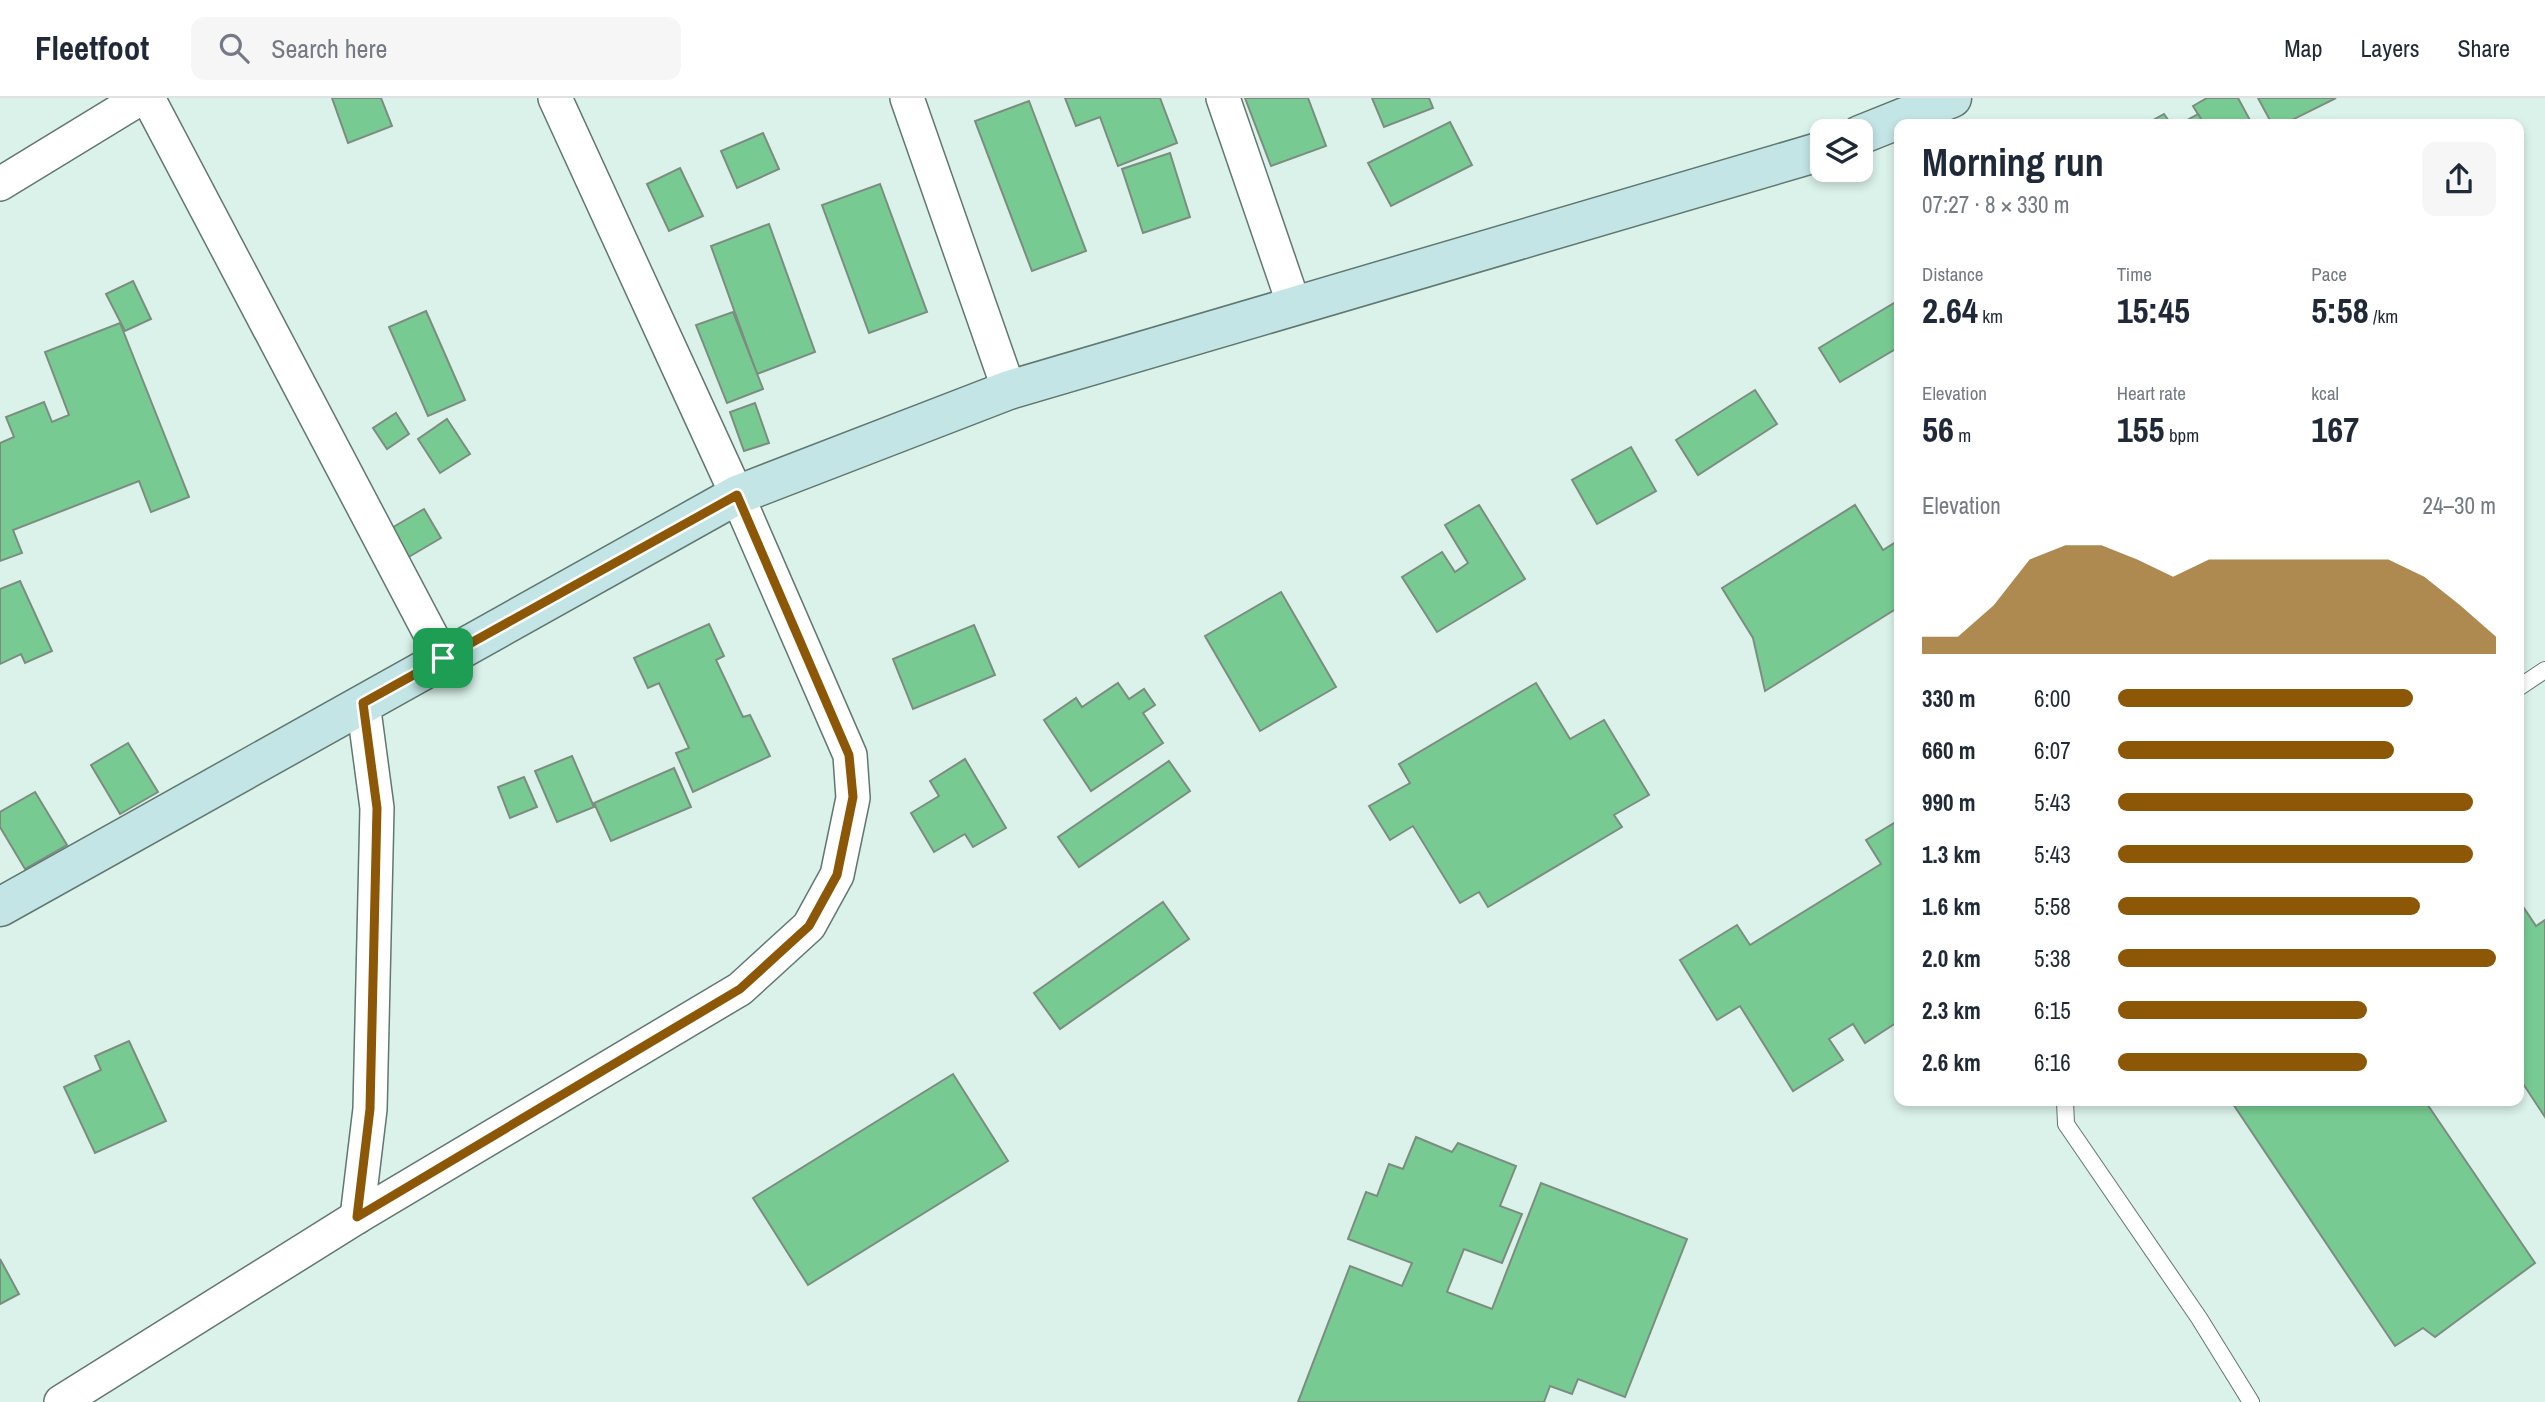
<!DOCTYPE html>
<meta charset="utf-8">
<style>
body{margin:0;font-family:"Archivo Narrow",sans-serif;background:#f6f6f7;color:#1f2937;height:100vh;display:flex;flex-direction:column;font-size:26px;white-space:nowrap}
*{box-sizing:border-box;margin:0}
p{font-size:23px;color:#747a83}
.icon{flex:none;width:38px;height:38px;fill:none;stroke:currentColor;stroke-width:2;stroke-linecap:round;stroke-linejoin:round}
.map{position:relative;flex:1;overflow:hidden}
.details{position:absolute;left:1894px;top:21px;width:630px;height:987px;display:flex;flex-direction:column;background:#fff;border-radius:14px;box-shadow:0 4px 10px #0003}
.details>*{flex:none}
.buttons{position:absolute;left:1810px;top:21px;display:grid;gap:14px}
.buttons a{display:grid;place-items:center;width:63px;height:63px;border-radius:14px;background:#fff;box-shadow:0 4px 10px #0003;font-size:35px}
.pin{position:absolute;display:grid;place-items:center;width:60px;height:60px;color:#fff;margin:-30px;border-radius:14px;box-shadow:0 4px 10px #0006}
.round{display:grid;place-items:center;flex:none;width:74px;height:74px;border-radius:14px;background:#f6f6f7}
.headline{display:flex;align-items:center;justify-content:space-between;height:119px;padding:0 28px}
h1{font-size:38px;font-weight:700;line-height:52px}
.figures{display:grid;grid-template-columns:repeat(3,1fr);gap:10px;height:119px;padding:7px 28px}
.figures div{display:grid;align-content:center}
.figures b{font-size:35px;font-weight:700}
.figures small{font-size:19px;font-weight:400}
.figures p{font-size:19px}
.chart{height:196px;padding:14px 28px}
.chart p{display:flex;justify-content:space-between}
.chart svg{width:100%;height:126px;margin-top:7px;fill:#8c5807;opacity:.7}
ul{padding:0 28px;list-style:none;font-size:23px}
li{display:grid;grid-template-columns:112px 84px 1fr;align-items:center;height:52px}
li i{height:18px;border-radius:9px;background:#8c5807}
header{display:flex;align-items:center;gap:42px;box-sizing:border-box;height:98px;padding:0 35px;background:#fff;border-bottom:2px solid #e0e1e3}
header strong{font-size:33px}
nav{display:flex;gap:38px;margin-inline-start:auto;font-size:24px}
.search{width:490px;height:63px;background:#f6f6f7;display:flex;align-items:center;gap:18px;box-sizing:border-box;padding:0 24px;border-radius:14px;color:#747a83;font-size:26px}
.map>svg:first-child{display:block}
.building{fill:#77cb92;stroke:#7c8d80;stroke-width:2}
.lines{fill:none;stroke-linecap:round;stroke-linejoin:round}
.lane-casing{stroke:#617770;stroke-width:18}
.street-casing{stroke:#617770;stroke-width:36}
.secondary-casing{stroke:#617770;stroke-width:41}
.lane{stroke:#fff;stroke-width:16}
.street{stroke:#fff;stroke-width:33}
.secondary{stroke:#c3e5e5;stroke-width:38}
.route-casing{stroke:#fff;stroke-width:14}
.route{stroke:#8c5807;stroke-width:9}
</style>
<header>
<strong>Fleetfoot</strong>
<div class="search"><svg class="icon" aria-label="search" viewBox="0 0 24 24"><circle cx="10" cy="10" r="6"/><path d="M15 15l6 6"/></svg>Search here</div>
<nav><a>Map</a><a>Layers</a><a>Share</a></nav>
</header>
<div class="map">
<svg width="2545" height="1304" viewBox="0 0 2545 1304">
<rect width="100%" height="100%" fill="#daf2ea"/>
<!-- building -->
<g class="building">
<polygon points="332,0 381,0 392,28 348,45"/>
<polygon points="1065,0 1160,0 1177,45 1118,68 1100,19 1076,28"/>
<polygon points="1245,0 1308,0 1326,48 1271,68"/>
<polygon points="1372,0 1429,0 1433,10 1384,29"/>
<polygon points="2207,0 2238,0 2252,26 2204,26 2193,8"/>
<polygon points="2258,0 2336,0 2284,26 2272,26"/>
<polygon points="1029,3 1086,153 1032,173 975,23"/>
<polygon points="2164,16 2171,26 2146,26"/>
<polygon points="2198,16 2204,26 2180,26"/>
<polygon points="1450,24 1472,67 1391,108 1368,65"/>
<polygon points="763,35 779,71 737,90 721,53"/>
<polygon points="1170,55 1190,119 1143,135 1122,71"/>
<polygon points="680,70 703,118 669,133 647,86"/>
<polygon points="880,86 927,214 869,235 822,107"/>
<polygon points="769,126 815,254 757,276 711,148"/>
<polygon points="133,183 151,221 125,233 106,196"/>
<polygon points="1899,202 1899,249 1840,284 1819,250"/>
<polygon points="426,213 465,302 428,318 389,229"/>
<polygon points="733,214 763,291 727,305 696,227"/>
<polygon points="120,225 189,399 151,414 139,383 13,432 22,455 0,463 0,345 14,339 6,319 44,304 52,324 69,317 45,254"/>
<polygon points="1755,292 1777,326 1698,377 1676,342"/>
<polygon points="755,305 769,345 744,353 730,314"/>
<polygon points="396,315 409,336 387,351 373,330"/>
<polygon points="447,321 470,356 440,375 418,341"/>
<polygon points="1631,349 1656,393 1597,426 1572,382"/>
<polygon points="1479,407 1525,481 1437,534 1402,479 1442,454 1455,474 1468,465 1445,427"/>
<polygon points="1855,407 1883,452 1899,442 1899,509 1765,593 1753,540 1722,490"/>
<polygon points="424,411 441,440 407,460 390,431"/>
<polygon points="20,483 52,553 25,565 21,556 0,566 0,491"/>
<polygon points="1281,494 1336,589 1260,633 1205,538"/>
<polygon points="709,526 724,558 716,562 743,619 750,617 770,658 693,694 676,655 689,650 659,585 648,590 634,560"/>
<polygon points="974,527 995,577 913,611 893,561"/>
<polygon points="1118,585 1129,601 1144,591 1155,607 1143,615 1163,645 1091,693 1044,622 1076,600 1082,609"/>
<polygon points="1536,585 1570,641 1604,622 1649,697 1614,717 1622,729 1488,809 1479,794 1460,805 1413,728 1390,742 1369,708 1410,685 1399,666"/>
<polygon points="128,645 158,694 120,716 91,667"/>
<polygon points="572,658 594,709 557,724 535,673"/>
<polygon points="965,661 1006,730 973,749 965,736 934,754 911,715 939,698 930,683"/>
<polygon points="1169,663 1190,693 1079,769 1058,739"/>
<polygon points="674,670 691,709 611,743 594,705"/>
<polygon points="524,679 537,709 510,720 498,689"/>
<polygon points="35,694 67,747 25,771 0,729 0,714"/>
<polygon points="1899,722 1899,923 1865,945 1853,926 1829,941 1843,962 1793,993 1740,908 1717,922 1680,862 1737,827 1750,847 1881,766 1866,742"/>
<polygon points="2518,801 2536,828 2545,822 2545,1019 2518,978"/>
<polygon points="1163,804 1189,841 1060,931 1034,895"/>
<polygon points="129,943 166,1023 95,1055 64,989 101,972 95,958"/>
<polygon points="953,976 1008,1063 808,1187 753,1100"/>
<polygon points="2231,1003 2425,1003 2535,1165 2435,1239 2423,1230 2395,1248"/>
<polygon points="1416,1039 1452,1054 1458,1045 1516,1068 1500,1108 1522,1116 1502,1165 1464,1151 1447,1194 1492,1211 1541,1085 1687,1141 1625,1299 1578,1281 1572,1296 1550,1288 1544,1304 1298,1304 1350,1168 1402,1188 1412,1165 1348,1141 1366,1094 1377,1098 1389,1066 1403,1071"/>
<polygon points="0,1161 19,1196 0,1206"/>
</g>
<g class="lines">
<defs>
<g id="lane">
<polyline points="2518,590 2545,572"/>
<polyline points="2065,1003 2066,1026 2199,1220 2251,1304"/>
</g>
<g id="street">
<polyline points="148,0 443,560"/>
<polyline points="907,0 1009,292"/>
<polyline points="1223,0 1294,207"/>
<polyline points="0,86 141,0"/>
<polyline points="357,1119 370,1011 377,710 363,605"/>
<polyline points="61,1304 357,1119 740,891 809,828 837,777 853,700 850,657 737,397 555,0"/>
</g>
<g id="secondary">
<polyline points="1860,37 1952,0"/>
<polyline points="0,809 737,397 1009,292 1822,53"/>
</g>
</defs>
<!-- lane casing -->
<use href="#lane" class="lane-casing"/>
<!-- street casing -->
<use href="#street" class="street-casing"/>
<!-- secondary casing -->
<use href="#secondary" class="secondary-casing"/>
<!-- lane -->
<use href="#lane" class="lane"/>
<!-- street -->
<use href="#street" class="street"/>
<!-- secondary -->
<use href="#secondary" class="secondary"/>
</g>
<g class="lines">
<defs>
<polygon id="route" points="737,397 849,657 853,699 837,777 809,828 740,891 357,1119 370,1011 377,710 363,605"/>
</defs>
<!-- route casing -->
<use href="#route" class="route-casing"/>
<!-- route -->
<use href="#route" class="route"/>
</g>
</svg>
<div class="buttons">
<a><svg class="icon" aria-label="layers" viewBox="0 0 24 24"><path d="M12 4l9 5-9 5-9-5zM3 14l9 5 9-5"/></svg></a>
</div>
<div class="pin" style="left:443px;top:560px;background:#1e9e55"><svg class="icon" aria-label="arrive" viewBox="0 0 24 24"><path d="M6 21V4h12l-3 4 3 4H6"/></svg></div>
<section class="details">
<div class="headline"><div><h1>Morning run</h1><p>07:27 · 8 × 330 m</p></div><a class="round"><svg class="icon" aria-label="share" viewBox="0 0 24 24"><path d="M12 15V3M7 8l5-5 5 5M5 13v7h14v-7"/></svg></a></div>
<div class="figures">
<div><p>Distance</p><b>2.64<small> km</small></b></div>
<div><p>Time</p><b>15:45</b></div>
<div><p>Pace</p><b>5:58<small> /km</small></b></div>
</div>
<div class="figures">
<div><p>Elevation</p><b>56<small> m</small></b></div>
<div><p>Heart rate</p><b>155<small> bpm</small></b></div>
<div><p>kcal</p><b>167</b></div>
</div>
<div class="chart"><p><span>Elevation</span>24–30 m</p>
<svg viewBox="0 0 160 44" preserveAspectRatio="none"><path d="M0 44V38L10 38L20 27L30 11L40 6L50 6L60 11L70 17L80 11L90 11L100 11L110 11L120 11L130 11L140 17L150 27L160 38V44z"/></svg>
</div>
<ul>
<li><b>330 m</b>6:00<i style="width:78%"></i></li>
<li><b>660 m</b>6:07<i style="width:73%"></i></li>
<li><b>990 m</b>5:43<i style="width:94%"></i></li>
<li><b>1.3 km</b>5:43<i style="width:94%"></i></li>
<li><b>1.6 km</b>5:58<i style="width:80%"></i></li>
<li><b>2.0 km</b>5:38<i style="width:100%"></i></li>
<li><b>2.3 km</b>6:15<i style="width:66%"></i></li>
<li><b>2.6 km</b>6:16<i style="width:66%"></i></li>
</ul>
</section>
</div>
